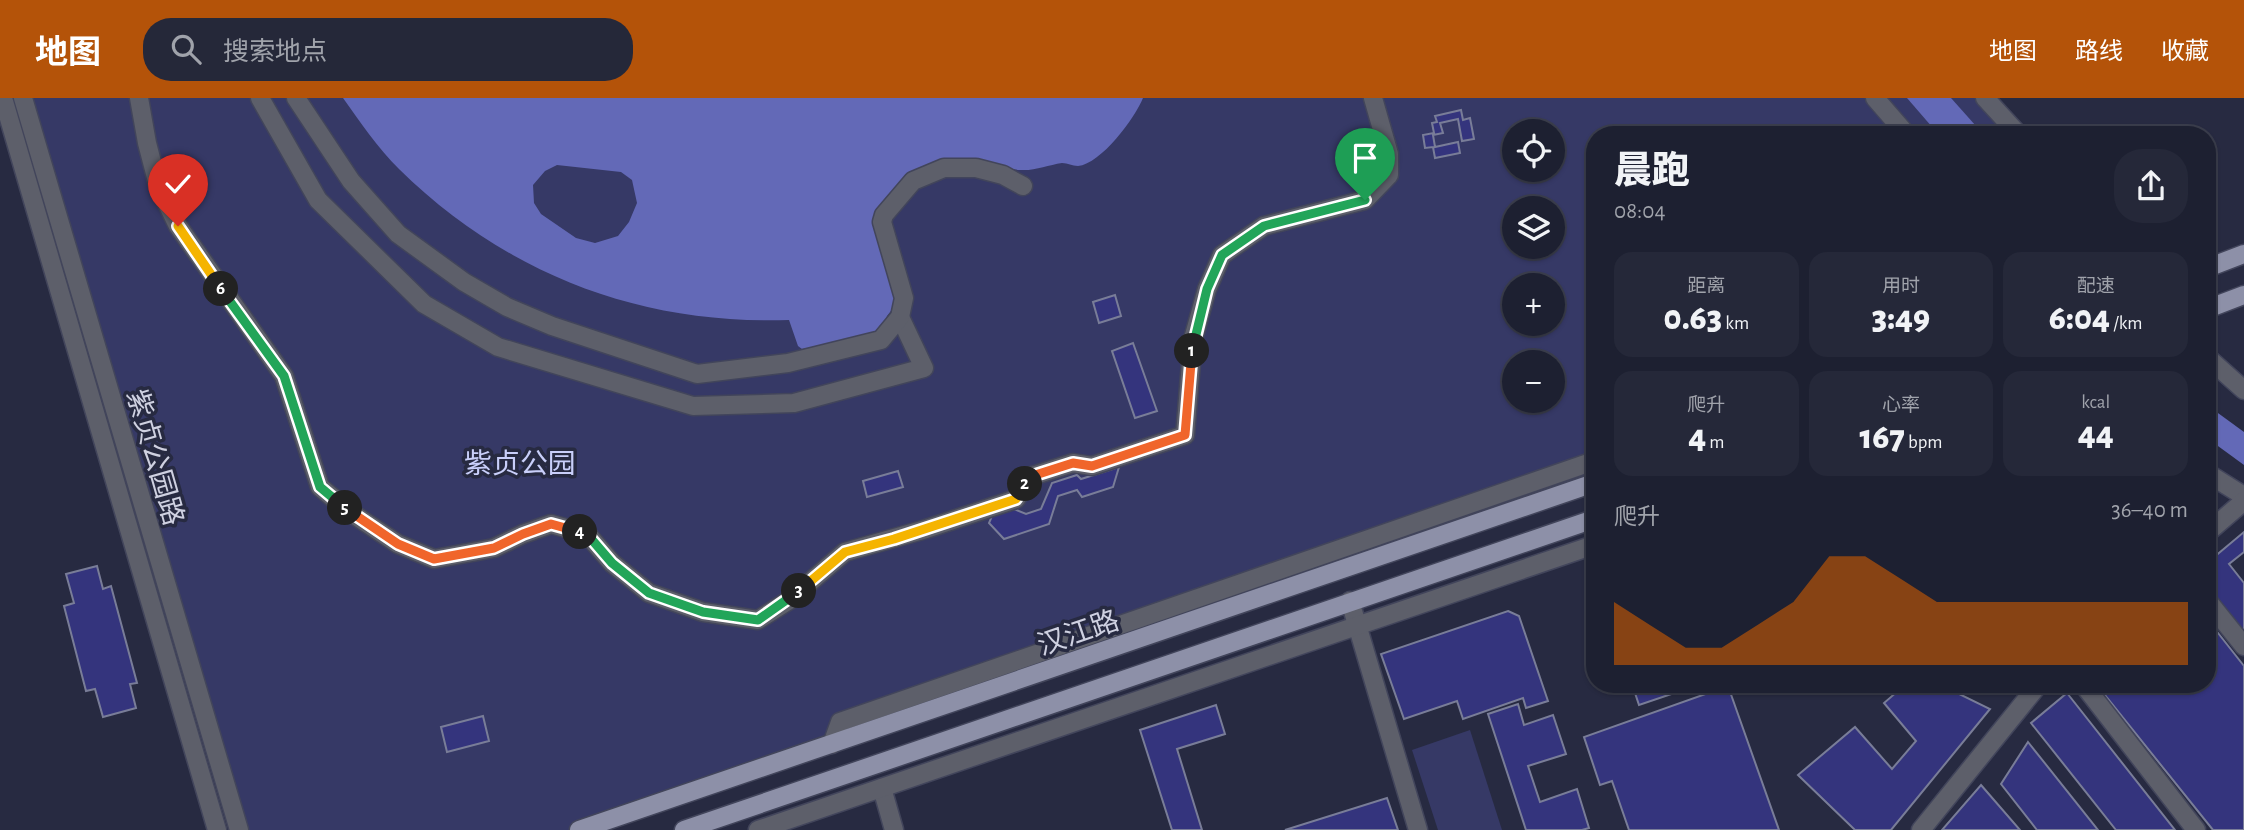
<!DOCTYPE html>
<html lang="zh">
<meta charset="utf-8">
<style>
body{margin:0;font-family:"Alegreya Sans","Noto Sans SC",sans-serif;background:#252839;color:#f1f3f6;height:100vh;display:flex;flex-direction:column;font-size:26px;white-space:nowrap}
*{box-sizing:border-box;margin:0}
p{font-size:23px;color:#a0a3ab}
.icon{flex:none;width:38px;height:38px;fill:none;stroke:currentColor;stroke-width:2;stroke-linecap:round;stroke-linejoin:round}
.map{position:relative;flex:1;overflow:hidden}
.details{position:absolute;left:1586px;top:28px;width:630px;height:567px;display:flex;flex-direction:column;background:#1d2031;border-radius:28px;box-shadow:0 2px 5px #0004,0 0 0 2px #3b3e4d}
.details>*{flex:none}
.buttons{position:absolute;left:1502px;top:21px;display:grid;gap:14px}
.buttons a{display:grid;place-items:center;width:63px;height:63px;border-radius:50%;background:#1d2031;box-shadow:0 2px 5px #0004,0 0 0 2px #3b3e4d;font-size:35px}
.pin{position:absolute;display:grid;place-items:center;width:60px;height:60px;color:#fff;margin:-72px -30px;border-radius:50% 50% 50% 0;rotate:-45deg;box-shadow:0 0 7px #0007}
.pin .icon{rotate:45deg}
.km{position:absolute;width:35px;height:35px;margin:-18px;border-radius:50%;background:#222;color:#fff;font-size:19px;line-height:35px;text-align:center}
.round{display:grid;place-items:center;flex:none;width:74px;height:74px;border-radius:28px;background:#252839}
.summary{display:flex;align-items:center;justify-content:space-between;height:119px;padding:0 28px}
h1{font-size:38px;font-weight:800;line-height:52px}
.metrics{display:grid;grid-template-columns:repeat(3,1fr);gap:10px;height:119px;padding:7px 28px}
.metrics div{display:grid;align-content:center;border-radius:18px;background:#252839;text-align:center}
.metrics b{font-size:35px;font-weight:800}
.metrics small{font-size:19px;font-weight:400}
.metrics p{font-size:19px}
.chart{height:196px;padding:14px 28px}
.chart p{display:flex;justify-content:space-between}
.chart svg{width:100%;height:126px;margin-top:7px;fill:#b45309;opacity:.7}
header{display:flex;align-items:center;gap:42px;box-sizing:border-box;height:98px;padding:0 35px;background:#b45309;color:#fff}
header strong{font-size:33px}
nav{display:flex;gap:38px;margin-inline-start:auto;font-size:24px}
.search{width:490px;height:63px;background:#252839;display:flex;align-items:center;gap:18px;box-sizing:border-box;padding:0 24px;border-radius:28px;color:#a0a3ab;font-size:26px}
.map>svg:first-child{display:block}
.green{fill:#363966;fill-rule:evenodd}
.water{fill:#6369b7;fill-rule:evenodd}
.building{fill:#34347d;stroke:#797d98;stroke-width:2}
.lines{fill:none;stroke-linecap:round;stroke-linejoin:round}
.minor-casing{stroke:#42455b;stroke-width:21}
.major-casing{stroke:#42455b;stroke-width:21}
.minor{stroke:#5d5f6a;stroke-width:18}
.major{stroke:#8d90a8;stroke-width:18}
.split-1-casing{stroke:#fff;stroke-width:14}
.split-2-casing{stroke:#fff;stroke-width:14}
.split-3-casing{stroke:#fff;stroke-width:14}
.split-4-casing{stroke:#fff;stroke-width:14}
.split-5-casing{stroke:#fff;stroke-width:14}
.split-6-casing{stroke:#fff;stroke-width:14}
.split-7-casing{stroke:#fff;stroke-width:14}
.split-1{stroke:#22a559;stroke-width:9}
.split-2{stroke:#f0652b;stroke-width:9}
.split-3{stroke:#f5b400;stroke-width:9}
.split-4{stroke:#22a559;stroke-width:9}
.split-5{stroke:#f0652b;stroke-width:9}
.split-6{stroke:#22a559;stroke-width:9}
.split-7{stroke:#f5b400;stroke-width:9}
.labels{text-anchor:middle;stroke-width:7;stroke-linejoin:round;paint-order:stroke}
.street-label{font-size:28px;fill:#cfd1e1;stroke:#272a41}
.park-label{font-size:28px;fill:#c9cffa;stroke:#272a41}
</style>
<header>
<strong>地图</strong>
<div class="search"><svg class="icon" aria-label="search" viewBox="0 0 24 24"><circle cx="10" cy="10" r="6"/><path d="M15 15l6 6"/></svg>搜索地点</div>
<nav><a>地图</a><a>路线</a><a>收藏</a></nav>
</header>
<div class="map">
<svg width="2244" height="732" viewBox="0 0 2244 732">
<rect width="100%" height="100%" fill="#272a41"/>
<!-- green -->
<g class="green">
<path d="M32,0H1985L2019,37H1594V384L579,732H246ZM1514,33H1552V72H1514ZM1514,110H1552V149H1514ZM1514,187H1552V226H1514ZM1514,264H1552V303H1514Z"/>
<polygon points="1470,632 1502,732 1438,732 1412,652"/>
</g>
<!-- water -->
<g class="water">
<path d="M343,0H1143C1135,20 1101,66 1078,68C1072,68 1068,65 1062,65C1048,67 1035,73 1020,72C991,70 974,56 941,64C929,67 891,105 879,115L901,200L887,218L882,234L870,241L802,251L798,248L789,222C639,227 506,176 399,71C378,50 360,24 343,0ZM557,67L621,74L632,82L637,105L629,124L618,138L595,145L576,140L541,116L534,105L533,87L545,73Z"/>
<polygon points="1907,0 1951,0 1984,37 1939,37"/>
<polygon points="2207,307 2244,334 2244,367 2207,340"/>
</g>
<!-- building -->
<g class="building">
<polygon points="1461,12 1463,22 1470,20 1474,41 1462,43 1458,21 1440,25 1443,35 1433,37 1435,49 1458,44 1460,55 1435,60 1433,49 1425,50 1423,37 1434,35 1432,25 1437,24 1435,18"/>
<polygon points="1115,197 1121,218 1099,225 1093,204"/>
<polygon points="1133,245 1157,313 1135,320 1112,253"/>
<polygon points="1119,369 1113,389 1082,399 1077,392 1058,398 1049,426 1004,441 989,425 992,418 1014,411 1026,416 1041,411 1052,385 1077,377 1081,381"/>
<polygon points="898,373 903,389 867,399 863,383"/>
<polygon points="2244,434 2244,454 2229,466 2244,485 2244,537 2207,492 2207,465"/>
<polygon points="97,468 103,491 111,488 137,585 130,586 136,610 103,619 95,591 86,593 64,508 74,505 66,476"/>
<polygon points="1508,513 1519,518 1548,603 1526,610 1523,600 1463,621 1457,603 1404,621 1381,556"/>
<polygon points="2207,521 2244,568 2244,732 2213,732 2096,586 2207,586"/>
<polygon points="1632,586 1701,586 1639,607"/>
<polygon points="1906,586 1950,586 1955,594 1990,611 1891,732 1855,732 1798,677 1855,629 1892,671 1916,643 1884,605"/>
<polygon points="1728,588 1779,732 1629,732 1612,683 1600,687 1584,639"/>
<polygon points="2067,595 2175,732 2116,732 2031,625"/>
<polygon points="1518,606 1524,627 1553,617 1566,656 1528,668 1540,704 1577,691 1589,730 1582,732 1526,732 1488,616"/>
<polygon points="1216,607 1225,636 1177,651 1202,732 1172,732 1140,632"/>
<polygon points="483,618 489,643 447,654 441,629"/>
<polygon points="2028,644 2098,732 2037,732 2001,686"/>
<polygon points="1981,687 2020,732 1942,732"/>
<polygon points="1387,700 1398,732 1285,732"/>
</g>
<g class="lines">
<defs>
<g id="minor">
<polyline points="3,0 217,732"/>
<polyline points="23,0 239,732"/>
<polyline points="139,0 147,45 158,87 178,128 284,278 320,389 350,414 398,446 434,461 494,450 523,436 551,426 587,436 612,465 649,495 703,514 758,522 788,503 845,454 926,431 1016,401 1029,379 1073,365 1092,368 1185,337 1193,241 1207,191 1222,157 1264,128 1365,102 1389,77 1389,56 1373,0"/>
<polyline points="260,0 318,102 424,206 498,249 693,308 794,305 924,270 900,219"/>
<polyline points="296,0 351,83 398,136 464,184 507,209 552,228 697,276 788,265 881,242 900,219 904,200 882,124 884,117 913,83 944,70 976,70 1003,77 1023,88"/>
<polyline points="1875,0 1907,37"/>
<polyline points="1985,0 2019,37"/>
<polyline points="2207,259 2244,292"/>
<polyline points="2207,375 2244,398"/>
<polyline points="2207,435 2244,403"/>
<polyline points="2207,502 2244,548"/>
<polyline points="1350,503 1418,732"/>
<polyline points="2083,586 2196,732"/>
<polyline points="832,646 840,624 1594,363"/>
<polyline points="882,690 894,732"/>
<polyline points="758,732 1594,447"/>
<polyline points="1921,732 2039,586"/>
</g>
<g id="major">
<polyline points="2207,170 2244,156"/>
<polyline points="2207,211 2244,197"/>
<polyline points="579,732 1594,385"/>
<polyline points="684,732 1594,421"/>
</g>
</defs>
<!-- minor casing -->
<use href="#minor" class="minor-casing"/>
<!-- major casing -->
<use href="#major" class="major-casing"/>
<!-- minor -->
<use href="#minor" class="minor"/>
<!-- major -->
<use href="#major" class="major"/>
</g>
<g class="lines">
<defs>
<polyline id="split-1" points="1192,253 1207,191 1222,157 1264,128 1365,102"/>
<polyline id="split-2" points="1025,386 1029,379 1073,365 1092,368 1185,337 1192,253"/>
<polyline id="split-3" points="799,493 845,454 894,441 1016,401 1025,386"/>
<polyline id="split-4" points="580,434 587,436 612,465 649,495 703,514 758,522 799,493"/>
<polyline id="split-5" points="345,410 398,446 434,461 494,450 523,436 551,426 580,434"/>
<polyline id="split-6" points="221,191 284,278 320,389 345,410"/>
<polyline id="split-7" points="178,128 221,191"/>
</defs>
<!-- split-1 casing -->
<use href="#split-1" class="split-1-casing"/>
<!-- split-2 casing -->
<use href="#split-2" class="split-2-casing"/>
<!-- split-3 casing -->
<use href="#split-3" class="split-3-casing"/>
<!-- split-4 casing -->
<use href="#split-4" class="split-4-casing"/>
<!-- split-5 casing -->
<use href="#split-5" class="split-5-casing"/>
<!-- split-6 casing -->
<use href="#split-6" class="split-6-casing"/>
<!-- split-7 casing -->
<use href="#split-7" class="split-7-casing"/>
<!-- split-1 -->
<use href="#split-1" class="split-1"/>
<!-- split-2 -->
<use href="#split-2" class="split-2"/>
<!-- split-3 -->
<use href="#split-3" class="split-3"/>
<!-- split-4 -->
<use href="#split-4" class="split-4"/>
<!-- split-5 -->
<use href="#split-5" class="split-5"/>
<!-- split-6 -->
<use href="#split-6" class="split-6"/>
<!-- split-7 -->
<use href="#split-7" class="split-7"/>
</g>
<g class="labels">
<!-- street labels -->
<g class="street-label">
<text transform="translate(156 359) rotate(74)" y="10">紫贞公园路</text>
<text transform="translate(1078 534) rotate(-19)" y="10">汉江路</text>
</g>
<!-- park labels -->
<g class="park-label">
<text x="520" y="375">紫贞公园</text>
</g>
</g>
</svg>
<div class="buttons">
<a><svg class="icon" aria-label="locate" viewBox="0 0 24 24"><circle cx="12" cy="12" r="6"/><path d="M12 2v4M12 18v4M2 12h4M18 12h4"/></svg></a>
<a><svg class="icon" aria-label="layers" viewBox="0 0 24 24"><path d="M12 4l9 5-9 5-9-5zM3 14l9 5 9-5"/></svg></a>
<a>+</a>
<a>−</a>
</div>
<div class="pin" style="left:1365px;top:102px;background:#1e9e55"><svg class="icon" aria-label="arrive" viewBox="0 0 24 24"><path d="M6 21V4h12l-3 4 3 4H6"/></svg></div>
<div class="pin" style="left:178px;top:128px;background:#d93025"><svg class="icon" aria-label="check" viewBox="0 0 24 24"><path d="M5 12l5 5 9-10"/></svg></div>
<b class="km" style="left:1192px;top:253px">1</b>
<b class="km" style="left:1025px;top:386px">2</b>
<b class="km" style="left:799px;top:493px">3</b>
<b class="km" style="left:580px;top:434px">4</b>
<b class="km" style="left:345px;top:410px">5</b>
<b class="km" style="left:221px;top:191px">6</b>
<section class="details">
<div class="summary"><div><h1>晨跑</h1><p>08:04</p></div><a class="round"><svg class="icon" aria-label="share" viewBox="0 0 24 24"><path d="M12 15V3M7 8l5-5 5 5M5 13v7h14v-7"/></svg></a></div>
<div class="metrics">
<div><p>距离</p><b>0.63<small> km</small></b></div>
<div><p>用时</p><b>3:49</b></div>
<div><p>配速</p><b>6:04<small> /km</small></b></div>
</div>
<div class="metrics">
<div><p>爬升</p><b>4<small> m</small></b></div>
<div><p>心率</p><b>167<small> bpm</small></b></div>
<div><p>kcal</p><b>44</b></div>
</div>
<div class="chart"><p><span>爬升</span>36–40 m</p>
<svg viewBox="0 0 160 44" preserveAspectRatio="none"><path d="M0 44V22L10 30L20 38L30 38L40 30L50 22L60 6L70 6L80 14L90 22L100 22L110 22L120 22L130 22L140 22L150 22L160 22V44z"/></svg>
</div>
</section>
</div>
